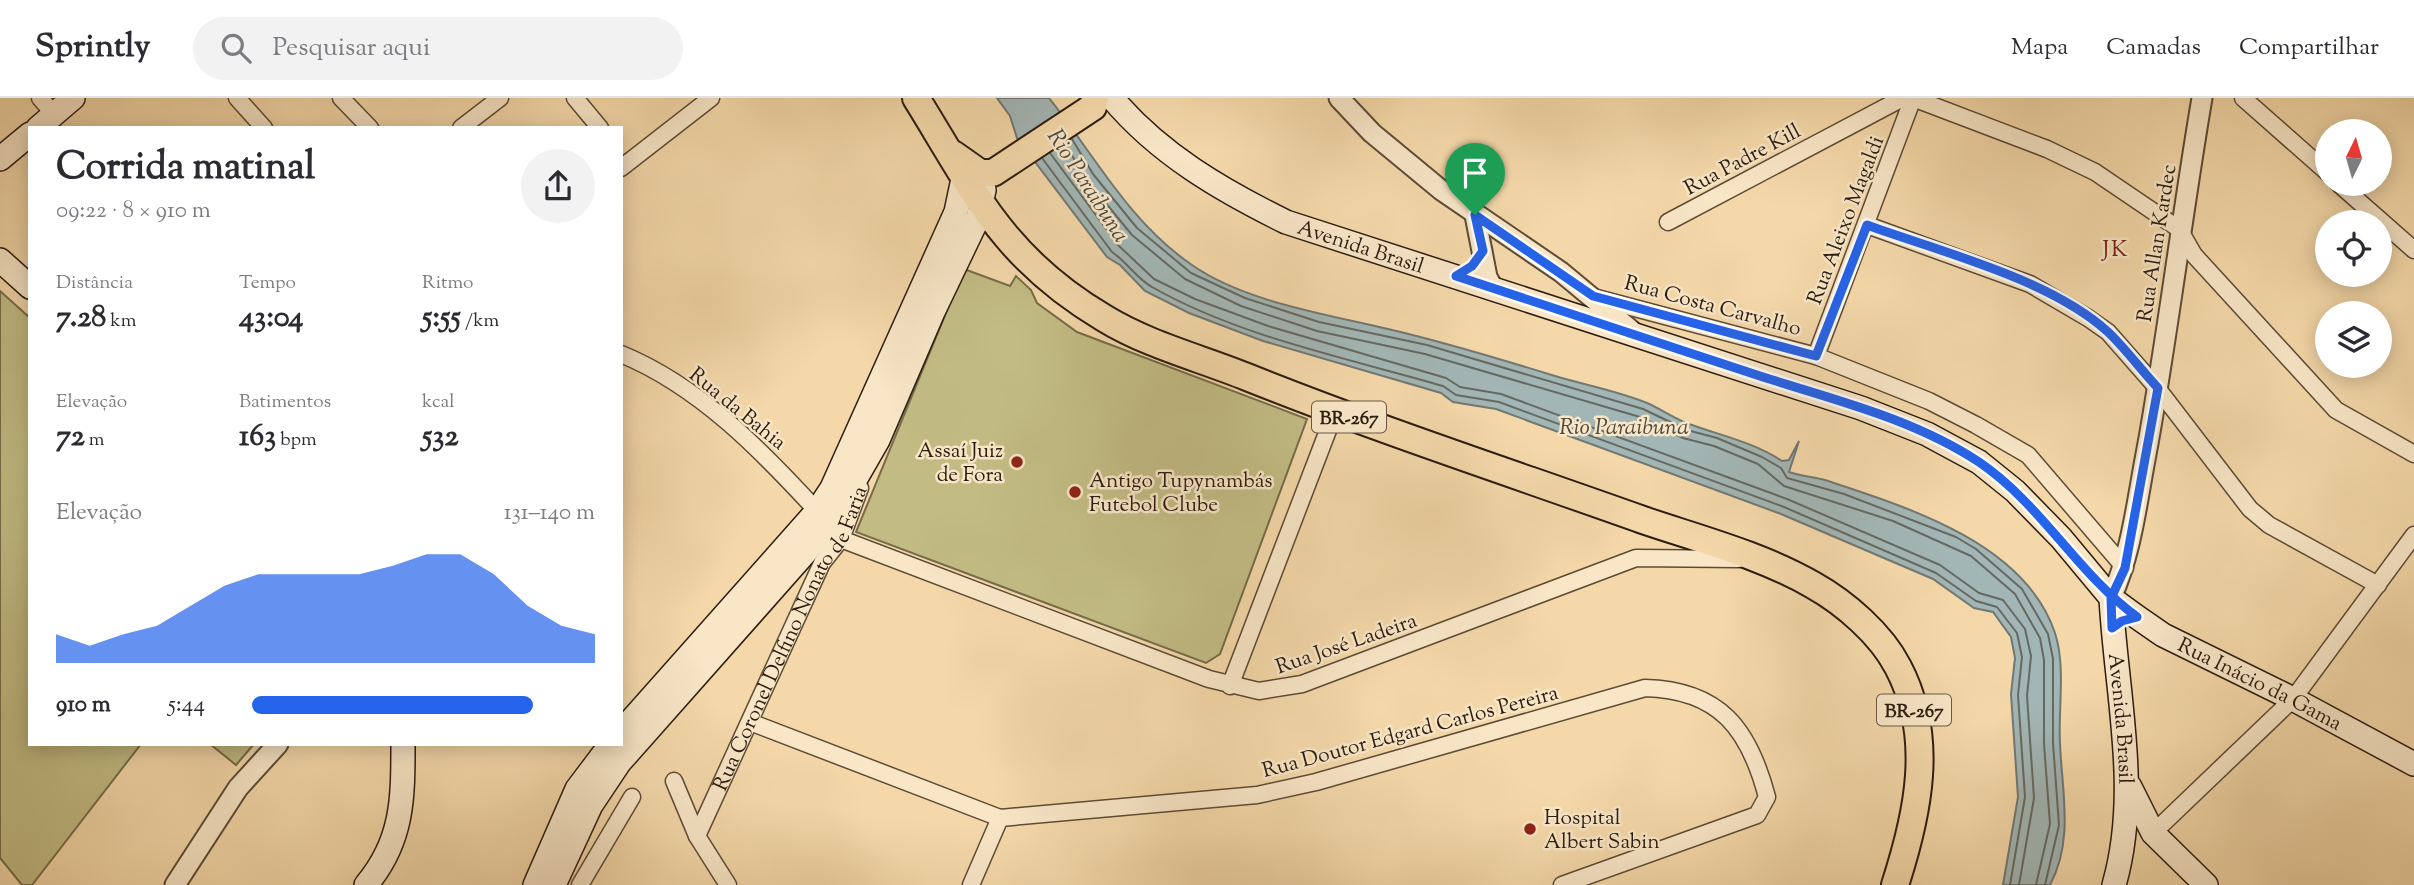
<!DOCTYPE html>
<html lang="pt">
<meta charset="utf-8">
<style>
body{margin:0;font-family:"Sorts Mill Goudy",serif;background:#f2f2f3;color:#2b2b33;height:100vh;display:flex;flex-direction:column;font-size:26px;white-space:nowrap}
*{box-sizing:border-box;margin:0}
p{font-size:23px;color:#7c7c81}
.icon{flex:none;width:38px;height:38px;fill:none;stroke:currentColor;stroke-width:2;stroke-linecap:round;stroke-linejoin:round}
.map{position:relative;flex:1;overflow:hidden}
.details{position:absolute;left:28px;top:28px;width:595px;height:620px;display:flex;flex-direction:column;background:#fff;border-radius:0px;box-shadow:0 4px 18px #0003}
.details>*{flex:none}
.needle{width:46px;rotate:5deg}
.fabs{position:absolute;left:2315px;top:21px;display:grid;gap:14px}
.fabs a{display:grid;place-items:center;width:77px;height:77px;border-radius:50%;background:#fff;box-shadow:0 4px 18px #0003;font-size:35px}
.pin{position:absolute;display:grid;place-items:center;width:60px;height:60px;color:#fff;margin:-72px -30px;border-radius:50% 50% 50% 0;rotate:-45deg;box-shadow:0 0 7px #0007}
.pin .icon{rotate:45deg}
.round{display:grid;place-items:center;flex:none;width:74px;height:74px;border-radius:37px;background:#f2f2f3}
.summary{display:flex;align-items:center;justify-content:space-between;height:119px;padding:0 28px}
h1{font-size:38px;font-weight:700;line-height:52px}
.stats{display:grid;grid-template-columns:repeat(3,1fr);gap:10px;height:119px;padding:7px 28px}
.stats div{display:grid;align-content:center}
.stats b{font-size:30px;font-weight:700}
.stats small{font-size:19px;font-weight:400}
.stats p{font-size:19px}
.chart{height:196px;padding:14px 28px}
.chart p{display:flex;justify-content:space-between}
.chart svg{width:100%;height:126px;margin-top:7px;fill:#2563eb;opacity:.7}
ul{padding:0 28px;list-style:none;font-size:23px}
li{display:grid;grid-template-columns:112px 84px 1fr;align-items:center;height:52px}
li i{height:18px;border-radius:9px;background:#2563eb}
header{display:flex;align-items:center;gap:42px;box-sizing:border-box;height:98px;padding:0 35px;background:#fff;border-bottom:2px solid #e1e1e2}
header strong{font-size:33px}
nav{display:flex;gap:38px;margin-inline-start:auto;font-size:24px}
.search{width:490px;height:63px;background:#f2f2f3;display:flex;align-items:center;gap:18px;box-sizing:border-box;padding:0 24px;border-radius:38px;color:#7c7c81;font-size:26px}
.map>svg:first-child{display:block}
.green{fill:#c2bc84;stroke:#766c4a;stroke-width:2}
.water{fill:#a2b6b5;stroke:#727873;stroke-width:2}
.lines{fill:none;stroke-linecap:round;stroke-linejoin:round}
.shore{stroke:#666962;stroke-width:2}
.minor-casing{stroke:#5d4b36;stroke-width:19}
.tertiary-casing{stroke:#5d4b36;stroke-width:23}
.secondary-casing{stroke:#2b1c0f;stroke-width:26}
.trunk-casing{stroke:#2b1c0f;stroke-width:30}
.minor{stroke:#f8e6c7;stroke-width:16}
.tertiary{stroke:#f8e6c7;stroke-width:19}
.secondary{stroke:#f8e6c7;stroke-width:23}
.trunk{stroke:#f4d8a9;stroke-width:26}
.route-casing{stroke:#fff;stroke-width:14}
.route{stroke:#2563eb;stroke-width:9}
.poi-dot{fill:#8f2418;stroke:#f8e6c7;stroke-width:2.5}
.labels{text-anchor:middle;stroke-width:5;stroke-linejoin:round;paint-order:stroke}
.shield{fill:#f8e6c7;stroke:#685946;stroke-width:2}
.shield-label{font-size:19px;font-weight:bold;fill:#2b1c0f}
.street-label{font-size:21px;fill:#2b1c0f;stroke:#f8e6c7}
.poi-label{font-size:21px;fill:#2b1c0f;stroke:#f8e6c7;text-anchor:start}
.water-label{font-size:23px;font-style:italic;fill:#4f4a41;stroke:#f8e6c7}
.neighbourhood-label{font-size:23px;letter-spacing:2px;fill:#7a1f14;stroke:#f8e6c7}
</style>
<header>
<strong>Sprintly</strong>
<div class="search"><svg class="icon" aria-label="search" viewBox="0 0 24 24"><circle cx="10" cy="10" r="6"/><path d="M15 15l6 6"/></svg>Pesquisar aqui</div>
<nav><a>Mapa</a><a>Camadas</a><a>Compartilhar</a></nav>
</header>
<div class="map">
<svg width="2414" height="787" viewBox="0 0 2414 787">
<rect width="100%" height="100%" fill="#f4d8a9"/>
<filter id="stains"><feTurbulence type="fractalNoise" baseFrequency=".00286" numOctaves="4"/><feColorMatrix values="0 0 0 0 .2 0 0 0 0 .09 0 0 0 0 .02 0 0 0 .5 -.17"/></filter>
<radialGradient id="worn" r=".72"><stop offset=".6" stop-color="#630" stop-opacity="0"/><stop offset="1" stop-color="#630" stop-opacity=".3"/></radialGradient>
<!-- green -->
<g class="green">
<polygon points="964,171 1010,188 1016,178 1031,192 1037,205 1077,234 1307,321 1220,556 1206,565 856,434"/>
<polygon points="0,193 30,220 30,646 141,646 32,787 22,787 0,760"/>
<polygon points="210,646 254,646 236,667"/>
</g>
<!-- water -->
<path class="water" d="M997,0H1049C1095,58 1129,124 1192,167C1245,204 1326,216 1388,231C1444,244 1500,261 1555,278C1585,287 1618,293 1647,305C1661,311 1675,321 1689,326C1722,338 1753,344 1782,363L1789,362L1799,343L1789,374C1801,378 1813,379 1825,382C1907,409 2025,445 2055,535C2066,569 2058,611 2060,646C2062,694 2074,742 2050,787H2003L2018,699L2011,596L2015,560L2011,539L1993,514L1974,510L1933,481L1781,416L1496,311L1453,304L1441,295L1263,243L1189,215L1145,193L1120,167L1107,159L1017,40L1010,18Z"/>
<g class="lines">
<!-- shore -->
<g class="shore">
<polyline points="1072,41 1093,76 1137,130 1191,175 1245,200 1319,224 1427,247 1643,311 1687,332 1717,340 1762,359 1781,370 1787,380 1844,396 1956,439 1976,451 2022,491 2048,536 2053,561 2053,645 2059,727 2045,787"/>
<polyline points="1065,46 1086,81 1132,137 1185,181 1241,208 1317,233 1425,256 1640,319 1683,340 1714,348 1758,366 1784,388 1893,423 1971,458 2015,496 2040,540 2044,562 2044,646 2050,726 2036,787"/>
<polyline points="1050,55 1118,147 1154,181 1195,201 1268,228 1446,280 1460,289 1501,296 1787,401 1940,467 1979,495 2003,502 2025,531 2031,558 2027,598 2034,700 2019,787"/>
<path d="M1042,60L1112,154C1127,164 1137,181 1152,189C1240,239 1347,260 1443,288L1456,297L1499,304L1784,409L1936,475L1976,503L1997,509L2017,535L2022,559L2018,597L2025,699L2010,787"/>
</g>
<defs>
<g id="minor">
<polyline points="40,0 54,16"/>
<polyline points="237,0 264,30"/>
<polyline points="341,0 370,30"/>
<polyline points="575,0 600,30"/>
<polyline points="1913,0 2047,51 2095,74 2179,131 2194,157 2336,312 2414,356"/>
<polyline points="2243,0 2328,75"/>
<polyline points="461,30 500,0"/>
<polyline points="621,70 711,0"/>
<polyline points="2339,86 2414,152"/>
<polyline points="1668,124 1899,2 1911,0"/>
<polyline points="1867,127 2030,186 2088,220 2108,234 2158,291 2250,411 2269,427 2378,487"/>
<polyline points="1593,199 1816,258 1929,303 1976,327 2028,357 2125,470"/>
<path d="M621,256C699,288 761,352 817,413"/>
<polyline points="1816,258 1913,0"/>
<polyline points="841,441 1209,581 1259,593 1302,586 1636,460 1739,461"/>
<polyline points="1230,588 1335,314"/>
<path d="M750,624L1000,720L1257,697L1316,684L1645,590C1720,592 1749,631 1767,699L1757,717L1562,787"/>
<polyline points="674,683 697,738 728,787"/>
<polyline points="2153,735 2293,601 2414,437"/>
<path id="s1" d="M697,738L822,465L841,441L860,390"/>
<polyline points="580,787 632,699"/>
<polyline points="971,787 1000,720"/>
</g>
<g id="tertiary">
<polyline points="1339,0 1372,35 1441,92 1561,174 1631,232"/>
<polyline points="1475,117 1487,179 1493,190"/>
<path d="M2111,500C2132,454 2137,402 2147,351C2168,235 2182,117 2202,0"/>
<polyline points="175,787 238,690 278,646"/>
</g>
<g id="secondary">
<path id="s2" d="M1112,0C1159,56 1221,92 1286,124L1861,310L1927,336L1979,364L2015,393L2061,440L2111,500L2137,519L2163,537L2293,601L2414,666"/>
<polyline points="38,30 73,0"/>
<polyline points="0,61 30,36"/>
<polyline points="0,162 30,189"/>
<path id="s3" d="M2111,500C2116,595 2141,693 2114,787"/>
<polyline points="621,634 817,413 832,390 956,114 963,81"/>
<polyline points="2130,689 2153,735 2206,787"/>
<path d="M366,787C403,743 403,701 403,646"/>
<polyline points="535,787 577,691 611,646"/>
<polyline points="554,787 591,707 619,665 828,429 878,342 933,214 978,120 984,92"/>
</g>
<g id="trunk">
<path d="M916,0C975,95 1003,160 1104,220C1148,247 1200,260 1247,279C1377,331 1511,375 1643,422C1699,441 1761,457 1813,487C1845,505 1881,536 1898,569C1935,639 1918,716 1895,787"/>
<polyline points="953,56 980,75 993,75 1093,9 1095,0"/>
</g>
</defs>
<!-- minor casing -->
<use href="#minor" class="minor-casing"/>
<!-- tertiary casing -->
<use href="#tertiary" class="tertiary-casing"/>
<!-- secondary casing -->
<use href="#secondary" class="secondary-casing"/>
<!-- trunk casing -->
<use href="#trunk" class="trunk-casing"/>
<!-- minor -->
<use href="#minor" class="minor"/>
<!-- tertiary -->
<use href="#tertiary" class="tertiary"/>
<!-- secondary -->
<use href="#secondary" class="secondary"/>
<!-- trunk -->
<use href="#trunk" class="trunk"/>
</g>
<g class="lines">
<defs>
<path id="route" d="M1475,117L1483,153L1472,168L1456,178C1558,211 1660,246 1763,279C1835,302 1914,321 1979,364C2041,406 2077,475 2137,519L2122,523L2112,530L2111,500L2125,470L2158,290C2141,272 2126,251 2108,234C2050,181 1941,154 1867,127L1816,258L1593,198L1475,117"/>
</defs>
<!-- route casing -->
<use href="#route" class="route-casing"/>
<!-- route -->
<use href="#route" class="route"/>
</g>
<!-- markers -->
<g class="poi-dot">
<circle cx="1017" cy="364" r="7"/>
<circle cx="1075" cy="394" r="7"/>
<circle cx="1530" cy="731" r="7"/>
</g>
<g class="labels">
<!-- shield labels -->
<g class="shield">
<rect x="1312" y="303.5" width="74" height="31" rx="5"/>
<rect x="1877" y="596.5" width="74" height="31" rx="5"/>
</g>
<g class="shield-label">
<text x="1349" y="326">BR-267</text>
<text x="1914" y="619">BR-267</text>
</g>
<!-- street labels -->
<g class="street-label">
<text transform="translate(1742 61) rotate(-28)" y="7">Rua Padre Kill</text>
<text transform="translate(1845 122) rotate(-69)" y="7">Rua Aleixo Magaldi</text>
<text transform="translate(2156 145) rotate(-81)" y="7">Rua Allan Kardec</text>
<text dy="7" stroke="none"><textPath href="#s2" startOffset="294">Avenida Brasil</textPath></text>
<text transform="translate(1713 207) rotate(15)" y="7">Rua Costa Carvalho</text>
<text transform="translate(738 310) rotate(39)" y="7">Rua da Bahia</text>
<text dy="7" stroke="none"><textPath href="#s1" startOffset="219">Rua Coronel Delfino Nonato de Faria</textPath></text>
<text transform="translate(1346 545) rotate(-19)" y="7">Rua José Ladeira</text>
<text dy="7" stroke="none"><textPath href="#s2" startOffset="1312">Rua Inácio da Gama</textPath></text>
<text dy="7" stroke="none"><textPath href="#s3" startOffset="121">Avenida Brasil</textPath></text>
<text transform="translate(1410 633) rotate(-15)" y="7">Rua Doutor Edgard Carlos Pereira</text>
</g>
<!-- poi labels -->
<g class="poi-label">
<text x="1003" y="359" text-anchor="end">Assaí Juiz<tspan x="1003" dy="24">de Fora</tspan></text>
<text x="1089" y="389">Antigo Tupynambás<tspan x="1089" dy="24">Futebol Clube</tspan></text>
<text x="1544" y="726">Hospital<tspan x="1544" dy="24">Albert Sabin</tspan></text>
</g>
<!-- water labels -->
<g class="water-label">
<text transform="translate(1089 87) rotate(57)" y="8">Rio Paraibuna</text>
<text x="1624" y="336">Rio Paraibuna</text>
</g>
<!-- neighbourhood labels -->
<g class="neighbourhood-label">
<text x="2116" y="158">JK</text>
</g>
</g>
<rect width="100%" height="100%" filter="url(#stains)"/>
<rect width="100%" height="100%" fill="url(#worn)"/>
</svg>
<div class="fabs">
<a><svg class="needle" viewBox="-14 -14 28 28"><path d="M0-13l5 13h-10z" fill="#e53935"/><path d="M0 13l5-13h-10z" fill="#7c7c81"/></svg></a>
<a><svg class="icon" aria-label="locate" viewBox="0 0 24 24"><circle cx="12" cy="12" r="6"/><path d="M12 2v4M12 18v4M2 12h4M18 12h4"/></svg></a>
<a><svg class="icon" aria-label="layers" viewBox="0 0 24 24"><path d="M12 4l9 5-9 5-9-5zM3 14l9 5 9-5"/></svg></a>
</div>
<div class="pin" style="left:1475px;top:117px;background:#1e9e55"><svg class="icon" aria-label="arrive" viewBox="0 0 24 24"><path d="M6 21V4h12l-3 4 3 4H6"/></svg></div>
<section class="details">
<div class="summary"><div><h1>Corrida matinal</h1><p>09:22 · 8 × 910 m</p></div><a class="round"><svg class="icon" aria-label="share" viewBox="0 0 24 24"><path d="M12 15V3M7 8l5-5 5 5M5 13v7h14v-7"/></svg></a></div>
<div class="stats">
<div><p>Distância</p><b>7.28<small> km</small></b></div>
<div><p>Tempo</p><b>43:04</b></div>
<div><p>Ritmo</p><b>5:55<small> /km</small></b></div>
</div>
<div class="stats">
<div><p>Elevação</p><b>72<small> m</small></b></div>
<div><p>Batimentos</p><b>163<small> bpm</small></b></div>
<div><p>kcal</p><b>532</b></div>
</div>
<div class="chart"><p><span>Elevação</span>131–140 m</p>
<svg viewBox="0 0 160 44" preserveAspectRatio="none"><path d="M0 44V34L10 38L20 34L30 31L40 24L50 17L60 13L70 13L80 13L90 13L100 10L110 6L120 6L130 13L140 24L150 31L160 34V44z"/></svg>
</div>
<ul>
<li><b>910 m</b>5:44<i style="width:82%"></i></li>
</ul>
</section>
</div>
